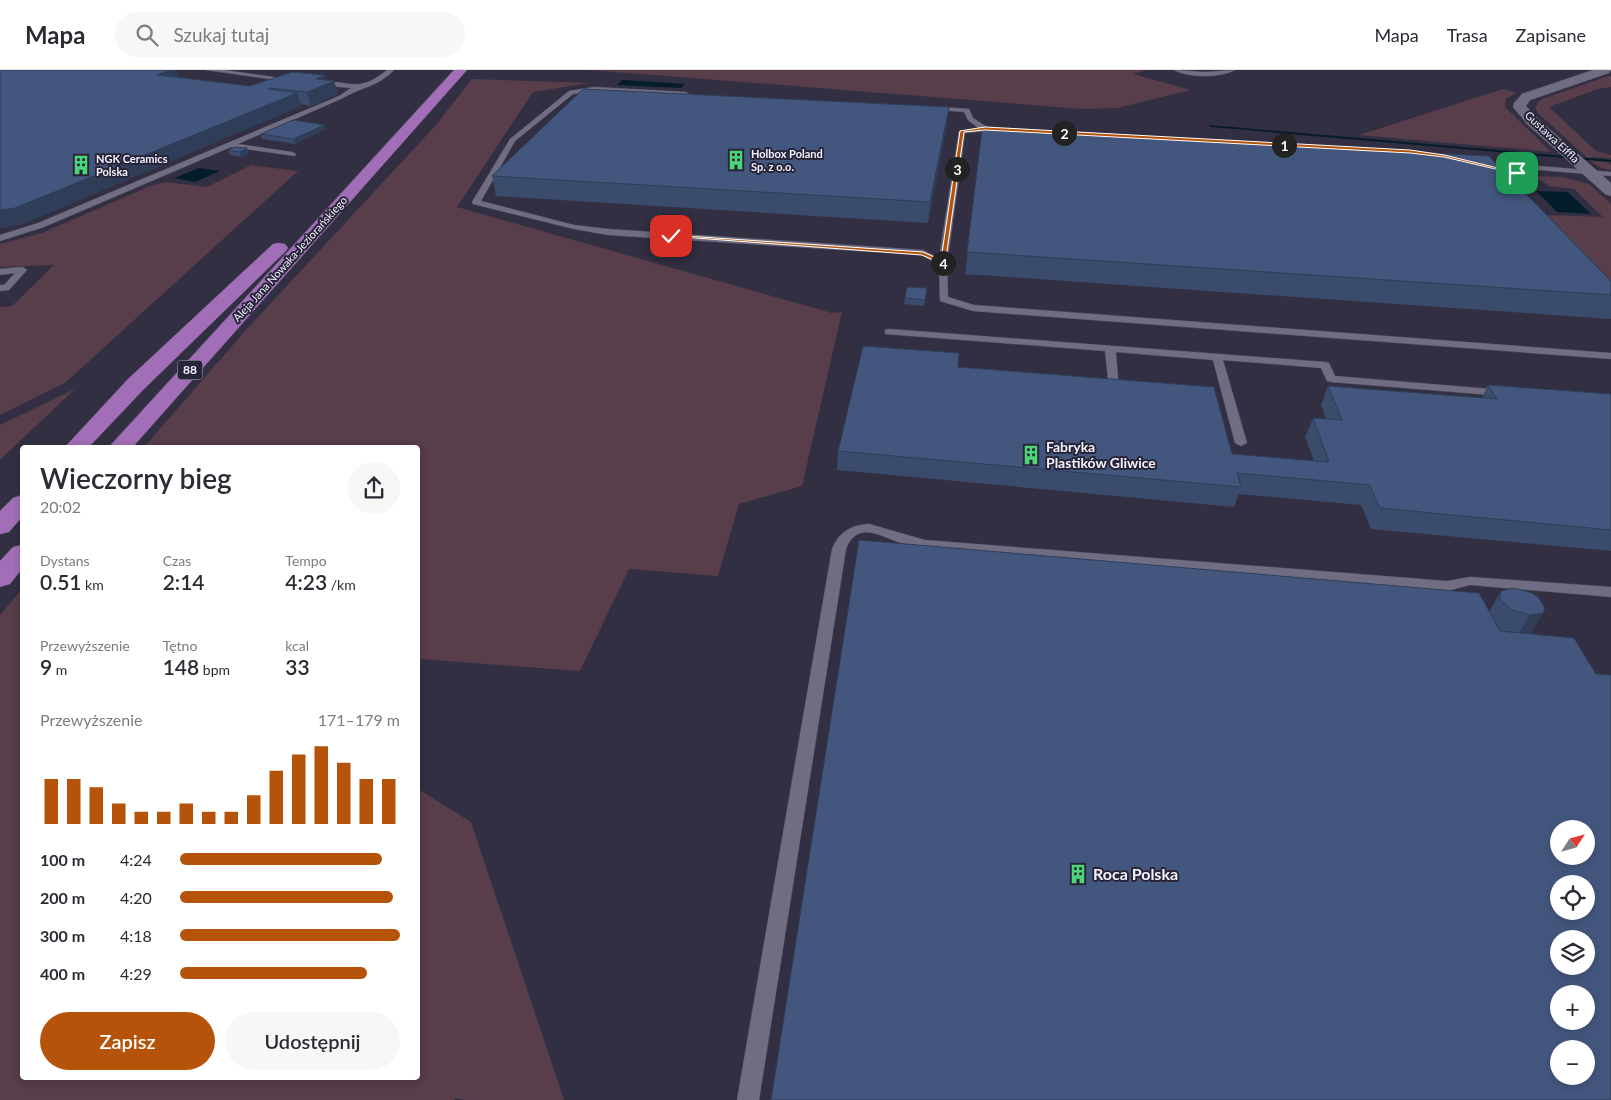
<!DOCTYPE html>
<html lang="pl">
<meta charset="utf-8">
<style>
body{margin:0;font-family:Lato,sans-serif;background:#f7f7f7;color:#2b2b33;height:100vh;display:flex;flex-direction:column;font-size:19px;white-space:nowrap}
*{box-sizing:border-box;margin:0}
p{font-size:16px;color:#7c7c81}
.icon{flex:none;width:28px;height:28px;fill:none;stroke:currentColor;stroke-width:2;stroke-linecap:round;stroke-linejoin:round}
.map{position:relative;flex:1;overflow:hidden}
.panel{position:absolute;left:20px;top:375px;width:400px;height:635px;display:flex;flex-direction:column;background:#fff;border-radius:5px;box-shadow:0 2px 8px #0003}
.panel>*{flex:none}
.needle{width:32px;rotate:54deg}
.fabs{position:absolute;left:1550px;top:750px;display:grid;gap:10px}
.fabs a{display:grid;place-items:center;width:45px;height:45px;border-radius:50%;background:#fff;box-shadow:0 2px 8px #0003;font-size:25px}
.pin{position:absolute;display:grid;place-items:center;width:42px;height:42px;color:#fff;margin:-21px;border-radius:10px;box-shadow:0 2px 8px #0006}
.km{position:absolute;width:25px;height:25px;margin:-12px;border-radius:50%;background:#222;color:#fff;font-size:14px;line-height:25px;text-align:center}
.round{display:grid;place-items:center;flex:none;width:52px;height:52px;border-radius:26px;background:#f7f7f7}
.head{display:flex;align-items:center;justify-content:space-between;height:85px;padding:0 20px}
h1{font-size:28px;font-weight:600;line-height:38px}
.stats{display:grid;grid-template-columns:repeat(3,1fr);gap:8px;height:85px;padding:5px 20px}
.stats div{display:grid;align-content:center}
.stats b{font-size:21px;font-weight:600}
.stats small{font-size:14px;font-weight:400}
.stats p{font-size:14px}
.chart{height:140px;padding:10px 20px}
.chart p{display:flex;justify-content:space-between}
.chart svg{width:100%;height:90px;margin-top:5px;stroke:#b45309;stroke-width:6}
.button{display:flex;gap:10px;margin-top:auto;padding:10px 20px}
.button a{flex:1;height:58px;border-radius:30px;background:#b45309;color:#fff;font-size:20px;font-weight:600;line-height:58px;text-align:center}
.button a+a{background:#f7f7f7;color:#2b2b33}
ul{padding:0 20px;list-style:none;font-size:16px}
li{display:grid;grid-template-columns:80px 60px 1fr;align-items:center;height:38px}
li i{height:12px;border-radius:6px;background:#b45309}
header{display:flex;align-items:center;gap:30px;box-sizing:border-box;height:70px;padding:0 25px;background:#fff;border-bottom:1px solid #e1e1e2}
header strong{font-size:24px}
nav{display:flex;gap:28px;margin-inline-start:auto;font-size:18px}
.search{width:350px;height:45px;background:#f7f7f7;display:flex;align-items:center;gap:12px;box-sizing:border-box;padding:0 18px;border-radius:28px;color:#7c7c81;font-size:19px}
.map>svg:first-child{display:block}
.green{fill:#583d4b}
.water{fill:#041d2b}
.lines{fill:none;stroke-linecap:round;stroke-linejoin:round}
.stream{fill:#041d2b;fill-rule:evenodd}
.service-casing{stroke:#4e4b5b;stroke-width:1}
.minor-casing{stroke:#4e4b5b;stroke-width:1}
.primary-casing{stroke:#4e4b5b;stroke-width:1}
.service{fill:#706d83;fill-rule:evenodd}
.minor{fill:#706d83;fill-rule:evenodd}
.primary{fill:#a26eb7;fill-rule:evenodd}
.wall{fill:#3a4b6c}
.shaded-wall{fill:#2f3d58}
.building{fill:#43577e;stroke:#2f3d58;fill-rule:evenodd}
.route{fill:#b45309;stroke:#fff}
.labels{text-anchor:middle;stroke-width:4;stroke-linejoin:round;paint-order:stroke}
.far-street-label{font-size:11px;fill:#f2f1fe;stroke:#282538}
.far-poi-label{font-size:11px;font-weight:bold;fill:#f2f1fe;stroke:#282538;text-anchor:start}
.shield{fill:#282538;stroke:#b5b4c3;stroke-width:1}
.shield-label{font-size:12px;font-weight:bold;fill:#f2f1fe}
.poi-label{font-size:14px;font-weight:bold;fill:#f2f1fe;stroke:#282538;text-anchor:start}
.near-poi-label{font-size:16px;font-weight:bold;fill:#f2f1fe;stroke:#282538;text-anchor:start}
</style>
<header>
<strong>Mapa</strong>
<div class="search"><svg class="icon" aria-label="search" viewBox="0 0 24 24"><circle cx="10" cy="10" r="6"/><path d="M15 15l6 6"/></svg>Szukaj tutaj</div>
<nav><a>Mapa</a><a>Trasa</a><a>Zapisane</a></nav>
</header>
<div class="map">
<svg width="1611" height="1030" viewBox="0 0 1611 1030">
<rect width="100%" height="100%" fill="#322f42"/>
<!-- green -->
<g class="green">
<polygon points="590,0 1147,0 1133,4 1191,20 1117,38 1083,39"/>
<polygon points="1608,6 1611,6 1611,17 1598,19 1549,37 1596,81 1611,85 1611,88 1590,87 1594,91 1607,92 1611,95 1611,100 1601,98 1593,93 1538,43 1535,37 1540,30"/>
<polygon points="472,9 589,13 533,22 457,137 832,243 842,242 802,416 739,434 718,506 629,499 580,601 418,589 418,378 144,377 246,260 436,55"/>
<polygon points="1503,19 1516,23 1506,29 1505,37 1551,82 1359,65"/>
<polygon points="251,95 298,101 65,313 0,345 0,237 12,236 54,195 0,197 0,174 42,163 150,116 166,112 207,117"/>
<polygon points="1536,106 1562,107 1589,114 1611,134 1611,211 1547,145 1603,147 1574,119 1549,116 1542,111 1526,108"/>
<polygon points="75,319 0,390 0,355"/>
<polygon points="22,519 22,1008 418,1008 418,719 471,752 564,1030 465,1030 455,1028 454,1030 0,1030 0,545"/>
</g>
<!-- water -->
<g class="water">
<polygon points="622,10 685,14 681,18 617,15"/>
<polygon points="199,98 220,101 195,112 174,108"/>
<polygon points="1536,121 1568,122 1591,144 1557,142"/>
</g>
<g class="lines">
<!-- stream -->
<polygon class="stream" points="1209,55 1611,90 1611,92 1211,57"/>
<defs>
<g id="service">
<polygon points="206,0 224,0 295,10 292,12"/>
<path d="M387,0H394C379,16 362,17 343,28L238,74L292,82L296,84L295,86L231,77L44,157L0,171V165L38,153L339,26L351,18L318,15L316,12C348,9 357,25 387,0Z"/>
<path d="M1174,0L1205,2L1235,0C1220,8 1189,8 1174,0Z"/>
<polygon points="594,17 686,22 689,24 686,26 594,21 573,24 515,71 481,131 574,155 608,159 923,180 939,188 959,61 978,58 968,50 964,42 927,39 926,38 929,36 969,39 973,48 987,57 1432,83 1435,83 1435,87 985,61 965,63 947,194 948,227 974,235 1611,283 1611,289 973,241 940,231 939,195 921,185 608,165 574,159 473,134 472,132 510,69 569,21"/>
<polygon points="1477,91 1611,102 1611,106 1480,95 1476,93"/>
<polygon points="23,197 27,200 9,220 0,221 0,215 4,215 15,203 0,205 0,199"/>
<polygon points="889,259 1325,292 1329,293 1335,306 1503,320 1508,323 1503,326 1331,312 1327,311 1321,298 1223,290 1247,373 1241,376 1235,373 1213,290 1116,282 1118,309 1113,312 1108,309 1105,281 885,264 885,260"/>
<path d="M869,454L925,470L1447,511L1470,507L1611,517V527L1470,515L1447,521L925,478C916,477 907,475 898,472C878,465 857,451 846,479L759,1030H737L832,479C839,462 851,455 869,454Z"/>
</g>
<polygon id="minor" points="1593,0 1611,0 1609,3 1530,30 1526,36 1537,48 1611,113 1611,126 1605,124 1527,54 1513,37 1514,33 1522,24"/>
<g id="primary">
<polygon points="454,0 467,0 132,378 108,378"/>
<polygon points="279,173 285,174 288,178 285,182 144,319 88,378 64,378 128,309 273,174"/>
<polygon points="22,425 22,447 9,462 0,464 0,441 13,428"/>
<polygon points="22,475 22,499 10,514 0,517 0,491 13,477"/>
</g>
</defs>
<!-- service casing -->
<use href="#service" class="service-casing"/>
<!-- minor casing -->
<use href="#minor" class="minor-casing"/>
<!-- primary casing -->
<use href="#primary" class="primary-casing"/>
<!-- service -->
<use href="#service" class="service"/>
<!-- minor -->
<use href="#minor" class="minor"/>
<!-- primary -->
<use href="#primary" class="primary"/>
</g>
<!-- wall -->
<g class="wall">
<polygon points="0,0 178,7 250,16 325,5 326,10 334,11 338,24 311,36 301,34 301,36 23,154 0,158"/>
<polygon points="947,55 928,153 496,126 492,106"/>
<polygon points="326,59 295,74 262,69 261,64"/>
<polygon points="982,60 1611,211 1611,249 965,204"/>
<polygon points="247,78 249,83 241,87 230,85 228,80"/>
<polygon points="926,224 924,236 904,234 905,228"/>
<polygon points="958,297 1232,384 1314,391 1305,367 1313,348 1326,349 1321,335 1328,316 1482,328 1488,315 1611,324 1611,481 1371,459 1361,435 1239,424 1234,437 837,400 838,381"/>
<polygon points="1501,521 1543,543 1530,564 1611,1030 1489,542"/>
</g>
<!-- shaded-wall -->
<g class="shaded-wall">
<polygon points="171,0 176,0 180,11 157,5"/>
<polygon points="325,5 327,14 334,11 338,24 311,36 307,22 316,9"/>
<polygon points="297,23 301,36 23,154 0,158 0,140"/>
<polygon points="949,37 947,55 928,153 930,132"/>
<polygon points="325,55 326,59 295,74 293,69"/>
<polygon points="247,78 249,83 241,87 240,82"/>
<polygon points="1543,543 1530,564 1517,566 1530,545"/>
</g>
<!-- building -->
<g class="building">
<polygon points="0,0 171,0 157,5 250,16 292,2 325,5 316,9 334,11 307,22 271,18 268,19 297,23 15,138 0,140"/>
<polygon points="583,19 949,37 930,132 492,106"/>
<polygon points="293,50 325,55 293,69 261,64"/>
<polygon points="982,60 1489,86 1611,211 1611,225 967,182"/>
<polygon points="235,77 247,78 240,82 228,80"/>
<polygon points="907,217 927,218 925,230 905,228"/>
<polygon points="863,276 959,283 958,297 1214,317 1232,384 1329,392 1313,348 1342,350 1328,316 1497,329 1488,315 1611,324 1611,460 1380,438 1370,415 1237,403 1241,417 838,381"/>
<path d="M859,470L1479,523L1500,561L1574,568L1596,604L1611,605V1030H771ZM1559,759H1586V786H1559ZM1559,814H1586V841H1559ZM1559,869H1586V896H1559ZM1559,924H1586V951H1559ZM1559,979H1586V1006H1559Z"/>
<polygon points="1514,518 1532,523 1539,528 1545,538 1543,543 1530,545 1512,540 1500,530 1501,521"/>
</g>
<!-- route -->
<polygon class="route" points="985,57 1410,80 1444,85 1519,103 1517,104 1444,87 1410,83 985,60 964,62 945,195 922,185 669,166 671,165 923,182 941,190 960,61"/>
<!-- icons -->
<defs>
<symbol id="building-bare" viewBox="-9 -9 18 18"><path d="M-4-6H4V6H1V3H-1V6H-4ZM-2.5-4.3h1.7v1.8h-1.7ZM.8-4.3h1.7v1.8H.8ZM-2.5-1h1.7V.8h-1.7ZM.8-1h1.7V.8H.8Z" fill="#4cd677" stroke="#282538" stroke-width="2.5" paint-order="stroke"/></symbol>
</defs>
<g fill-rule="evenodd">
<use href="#building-bare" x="722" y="76" width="28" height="28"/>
<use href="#building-bare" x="67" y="81" width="28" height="28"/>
<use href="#building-bare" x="1017" y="371" width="28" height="28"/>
<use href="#building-bare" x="1064" y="790" width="28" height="28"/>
</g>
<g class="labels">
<!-- far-street labels -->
<g class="far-street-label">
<text transform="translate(1552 67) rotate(43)" y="4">Gustawa Eiffla</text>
<text transform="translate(290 189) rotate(-48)" y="4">Aleja Jana Nowaka-Jeziorańskiego</text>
</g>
<!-- far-poi labels -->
<g class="far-poi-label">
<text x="751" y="88">Holbox Poland<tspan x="751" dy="13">Sp. z o.o.</tspan></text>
<text x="96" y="93">NGK Ceramics<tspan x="96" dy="13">Polska</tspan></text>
</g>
<!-- shield labels -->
<rect class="shield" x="177.5" y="290.5" width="25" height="19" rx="4"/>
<g class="shield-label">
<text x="190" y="304">88</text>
</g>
<!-- poi labels -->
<g class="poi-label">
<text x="1046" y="382">Fabryka<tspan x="1046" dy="16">Plastików Gliwice</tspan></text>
</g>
<!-- near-poi labels -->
<g class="near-poi-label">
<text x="1093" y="810">Roca Polska</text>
</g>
</g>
</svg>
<div class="fabs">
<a><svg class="needle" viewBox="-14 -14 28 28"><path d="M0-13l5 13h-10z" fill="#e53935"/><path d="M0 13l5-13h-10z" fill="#7c7c81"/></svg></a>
<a><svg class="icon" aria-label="locate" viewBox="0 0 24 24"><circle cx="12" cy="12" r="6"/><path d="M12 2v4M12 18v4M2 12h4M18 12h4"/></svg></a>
<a><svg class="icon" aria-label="layers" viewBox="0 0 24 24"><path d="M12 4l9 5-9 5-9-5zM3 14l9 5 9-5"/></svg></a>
<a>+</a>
<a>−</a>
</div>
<div class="pin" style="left:1517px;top:103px;background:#1e9e55"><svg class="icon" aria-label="arrive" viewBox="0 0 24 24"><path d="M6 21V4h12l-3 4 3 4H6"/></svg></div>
<div class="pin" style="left:671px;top:166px;background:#d93025"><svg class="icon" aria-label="check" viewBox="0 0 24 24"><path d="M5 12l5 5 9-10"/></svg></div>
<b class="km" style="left:1284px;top:75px">1</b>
<b class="km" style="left:1064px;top:63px">2</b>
<b class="km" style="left:957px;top:99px">3</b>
<b class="km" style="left:943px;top:193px">4</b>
<section class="panel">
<div class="head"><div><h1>Wieczorny bieg</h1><p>20:02</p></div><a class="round"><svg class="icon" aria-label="share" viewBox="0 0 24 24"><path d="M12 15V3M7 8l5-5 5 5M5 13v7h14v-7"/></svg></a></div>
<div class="stats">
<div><p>Dystans</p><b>0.51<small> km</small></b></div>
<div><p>Czas</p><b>2:14</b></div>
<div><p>Tempo</p><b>4:23<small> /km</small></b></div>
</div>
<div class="stats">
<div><p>Przewyższenie</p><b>9<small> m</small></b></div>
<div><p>Tętno</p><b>148<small> bpm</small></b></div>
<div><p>kcal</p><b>33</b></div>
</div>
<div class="chart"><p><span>Przewyższenie</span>171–179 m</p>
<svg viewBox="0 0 160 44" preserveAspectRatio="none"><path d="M5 44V22M15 44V22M25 44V26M35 44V34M45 44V38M55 44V38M65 44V34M75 44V38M85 44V38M95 44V30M105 44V18M115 44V10M125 44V6M135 44V14M145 44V22M155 44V22"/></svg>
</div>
<ul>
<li><b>100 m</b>4:24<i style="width:92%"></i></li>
<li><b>200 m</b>4:20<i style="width:97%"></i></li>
<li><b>300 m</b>4:18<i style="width:100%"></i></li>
<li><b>400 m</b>4:29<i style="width:85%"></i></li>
</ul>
<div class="button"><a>Zapisz</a><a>Udostępnij</a></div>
</section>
</div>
